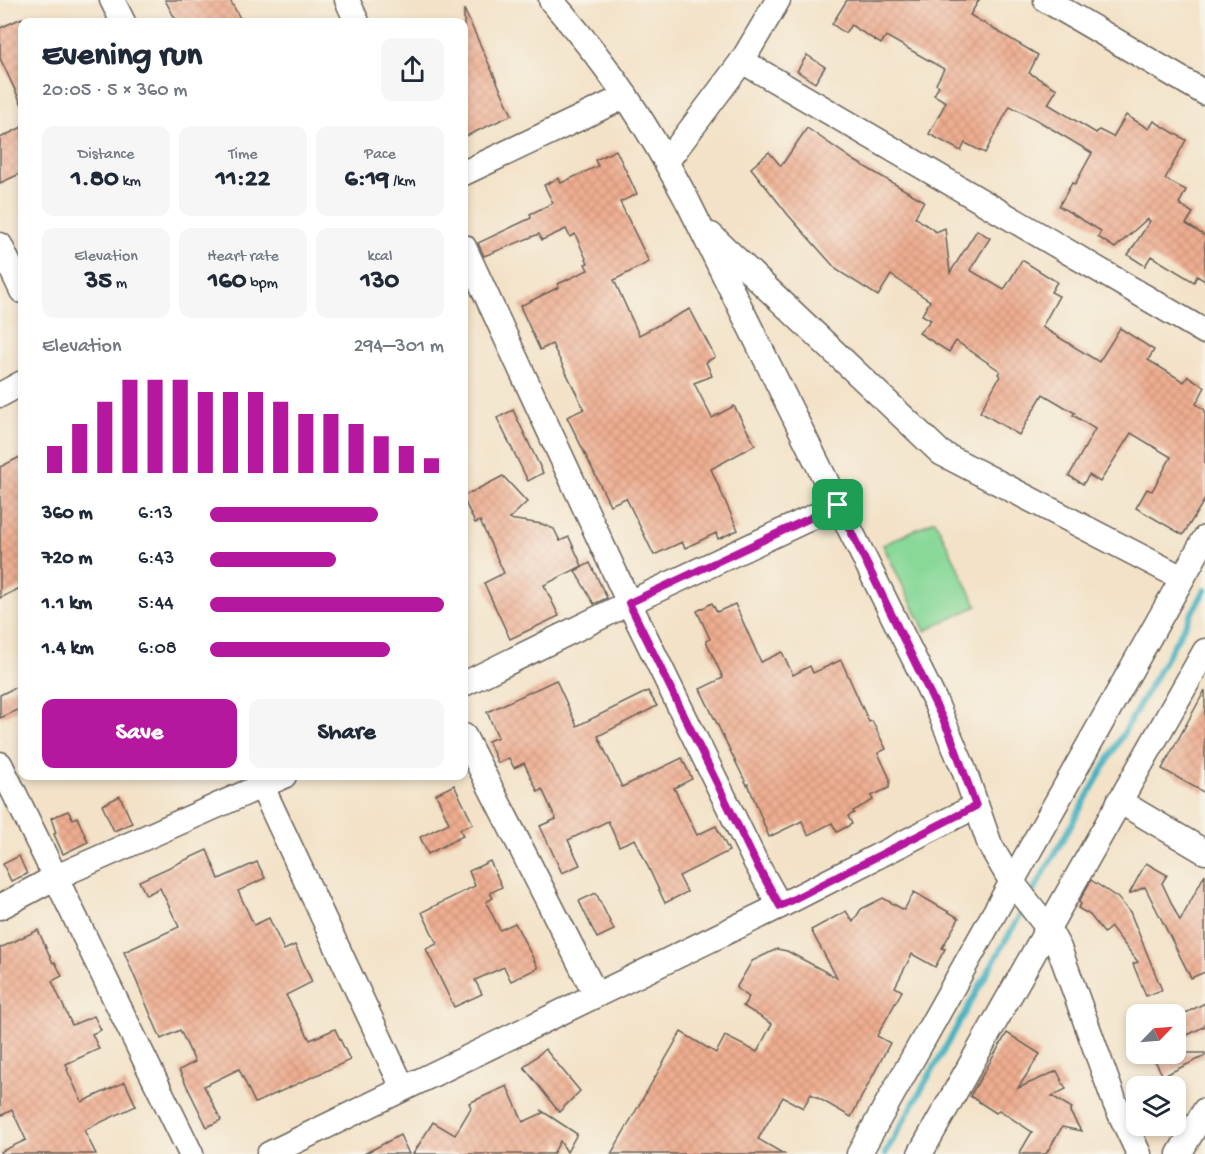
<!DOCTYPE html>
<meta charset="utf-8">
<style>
body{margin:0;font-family:"Gochi Hand",sans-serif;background:#f6f6f7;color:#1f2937;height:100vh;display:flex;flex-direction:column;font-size:22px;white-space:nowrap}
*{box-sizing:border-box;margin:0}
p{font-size:20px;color:#747a83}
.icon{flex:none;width:33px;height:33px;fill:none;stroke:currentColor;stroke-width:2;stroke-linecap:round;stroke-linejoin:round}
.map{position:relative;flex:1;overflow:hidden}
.panel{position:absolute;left:18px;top:18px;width:450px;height:762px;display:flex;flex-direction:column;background:#fff;border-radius:12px;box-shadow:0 3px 9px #0003}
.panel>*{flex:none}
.needle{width:39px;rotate:65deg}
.tools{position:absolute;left:1126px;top:1004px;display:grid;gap:12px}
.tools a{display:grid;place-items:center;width:60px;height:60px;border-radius:12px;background:#fff;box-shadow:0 3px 9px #0003;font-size:30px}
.pin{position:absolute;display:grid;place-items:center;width:51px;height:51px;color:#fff;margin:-26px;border-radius:12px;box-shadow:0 3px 9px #0006}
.round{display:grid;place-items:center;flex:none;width:63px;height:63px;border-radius:12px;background:#f6f6f7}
.overview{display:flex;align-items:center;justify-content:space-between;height:102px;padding:0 24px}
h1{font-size:33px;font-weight:800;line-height:45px}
.metrics{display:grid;grid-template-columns:repeat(3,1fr);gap:9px;height:102px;padding:6px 24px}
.metrics div{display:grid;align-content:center;border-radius:12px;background:#f6f6f7;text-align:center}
.metrics b{font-size:26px;font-weight:800}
.metrics small{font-size:16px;font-weight:400}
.metrics p{font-size:16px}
.chart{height:168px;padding:12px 24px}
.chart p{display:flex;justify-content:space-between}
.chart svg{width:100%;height:108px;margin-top:6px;stroke:#b5179e;stroke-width:6}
.primary-button{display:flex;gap:12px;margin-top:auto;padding:12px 24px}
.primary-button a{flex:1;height:69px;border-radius:12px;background:#b5179e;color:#fff;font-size:24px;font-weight:800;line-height:69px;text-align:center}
.primary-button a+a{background:#f6f6f7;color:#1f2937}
ul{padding:0 24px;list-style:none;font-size:20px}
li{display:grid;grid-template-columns:96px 72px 1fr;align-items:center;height:45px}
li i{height:15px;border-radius:8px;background:#b5179e}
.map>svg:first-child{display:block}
.green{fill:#88d898;stroke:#527a5a;stroke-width:1.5}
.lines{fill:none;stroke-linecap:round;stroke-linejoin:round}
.stream{stroke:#43b1c0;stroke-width:6}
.building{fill:url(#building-cross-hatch)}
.minor-casing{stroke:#676158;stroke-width:27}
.minor{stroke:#fff;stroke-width:24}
.route-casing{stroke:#fff;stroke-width:12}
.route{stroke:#b5179e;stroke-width:8}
</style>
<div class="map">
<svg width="1205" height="1154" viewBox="0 0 1205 1154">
<defs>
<pattern id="building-cross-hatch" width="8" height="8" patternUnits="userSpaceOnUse" patternTransform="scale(1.5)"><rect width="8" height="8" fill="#eead90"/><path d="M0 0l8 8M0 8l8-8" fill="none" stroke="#cc947c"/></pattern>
</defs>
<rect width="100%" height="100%" fill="#f7f3e8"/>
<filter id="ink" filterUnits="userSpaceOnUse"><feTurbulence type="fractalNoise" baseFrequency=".0167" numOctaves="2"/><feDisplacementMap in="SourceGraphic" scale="12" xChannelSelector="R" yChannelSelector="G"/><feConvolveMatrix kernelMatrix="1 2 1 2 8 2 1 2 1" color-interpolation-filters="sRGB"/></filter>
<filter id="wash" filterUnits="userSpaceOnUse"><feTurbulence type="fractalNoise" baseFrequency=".008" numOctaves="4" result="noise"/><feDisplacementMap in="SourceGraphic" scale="24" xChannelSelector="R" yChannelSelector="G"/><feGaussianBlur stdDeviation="1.35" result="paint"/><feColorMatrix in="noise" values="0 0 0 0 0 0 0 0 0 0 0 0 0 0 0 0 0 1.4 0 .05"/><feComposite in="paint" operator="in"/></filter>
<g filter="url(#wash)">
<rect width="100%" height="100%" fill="#f3e2c7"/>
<!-- green -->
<polygon class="green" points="935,520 977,606 925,631 883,545"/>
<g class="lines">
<!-- stream -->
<g class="stream">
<polyline points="1030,897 1205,590"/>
<polyline points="885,1154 1024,908"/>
</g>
</g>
<g id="blocks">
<!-- building -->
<g class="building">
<polygon points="165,0 230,0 242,22 177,22"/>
<polygon points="847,0 979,0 970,15 1038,55 1029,73 1057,89 1048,104 1096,133 1099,130 1113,137 1126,115 1149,129 1154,121 1186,140 1165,179 1186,190 1179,204 1193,213 1186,224 1205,236 1205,281 1197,276 1194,282 1151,256 1145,266 1128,255 1150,221 1147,219 1115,248 1098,237 1101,231 1059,206 1072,183 1075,184 1092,153 1037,120 1010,106 985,153 965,143 961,151 929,134 946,102 934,95 939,86 936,84 944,69 886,36 881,44 851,25 845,33 832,24"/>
<polygon points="464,9 512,115 464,137"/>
<polygon points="22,18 22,105 0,58 0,28"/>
<polygon points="807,55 825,67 815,83 797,71"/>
<polygon points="22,127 22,173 0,183 0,138"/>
<polygon points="807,128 855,161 924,201 915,217 936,232 945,228 950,273 977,230 990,238 970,270 1004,290 1022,260 1057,282 1051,292 1059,296 1042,327 1099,362 1120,328 1154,350 1148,360 1184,382 1188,376 1205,387 1196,404 1205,410 1205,499 1183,535 1136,508 1147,489 1152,491 1171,457 1131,433 1100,482 1089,475 1083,484 1069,476 1095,429 1073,415 1075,413 1043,394 1019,435 980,412 1000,376 998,374 1000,371 956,341 949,352 919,333 931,320 922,315 930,301 891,275 878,296 837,270 789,216 751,168 769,152 781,166"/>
<polygon points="616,150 637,194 620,202 649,262 614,280 639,335 690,309 715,357 706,362 712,376 694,383 712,418 734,406 755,445 711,469 738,530 718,539 716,533 685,548 682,542 654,555 626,498 610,505 567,417 584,409 552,344 540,350 520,306 559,287 558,284 588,270 585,264 588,263 575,234 570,237 566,229 542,240 539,234 484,256 478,243 531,218 530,214 553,203 544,185 559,178 561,183 598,166 595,160"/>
<polygon points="513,410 543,473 528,481 497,418"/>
<polygon points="22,456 22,587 0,598 0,467"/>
<polygon points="503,476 527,502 509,519 542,524 554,529 560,541 569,537 582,566 544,585 559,616 510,639 484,583 504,573 480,521 475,523 464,500 464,496"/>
<polygon points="590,563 607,598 594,604 575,571"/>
<polygon points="712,603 717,612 735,604 761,662 782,652 793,675 810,666 813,673 841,660 869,722 872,721 886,749 878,753 890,779 889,788 871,796 873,800 853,811 854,813 848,816 852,824 837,832 832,823 808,835 802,821 769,837 748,784 747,785 700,689 723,678 706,641 710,639 697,611"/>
<polygon points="556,680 577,726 648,691 657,706 598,736 622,787 682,758 692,779 674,788 697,835 716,826 729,851 679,876 687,892 665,903 635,839 619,846 608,821 568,840 580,865 562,873 540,826 556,819 542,789 538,792 524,763 514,768 509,758 498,763 488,741 498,737 487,712"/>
<polygon points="22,684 22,708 0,718 0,695"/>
<polygon points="1205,690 1205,793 1162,769"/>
<polygon points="454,785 473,824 460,829 463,836 428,854 420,837 449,823 436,794"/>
<polygon points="120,796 132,823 114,831 102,805"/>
<polygon points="68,811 73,819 77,817 88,842 63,854 54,834 56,833 51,818"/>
<polygon points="207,850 219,879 257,862 265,878 238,891 254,925 269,918 284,950 295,945 312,982 286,995 310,1040 335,1029 350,1060 255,1103 239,1069 204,1086 221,1120 207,1127 179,1070 195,1062 180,1030 161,1039 124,952 179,927 160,888 146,895 139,881"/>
<polygon points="19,856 27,874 11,881 3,864"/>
<polygon points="490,861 502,887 490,893 493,898 486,902 500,930 515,923 538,968 511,981 504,967 475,980 482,994 454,1007 426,949 437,944 422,912 475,886 469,871"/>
<polygon points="1146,863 1167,875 1162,883 1180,921 1205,874 1205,972 1191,978 1145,887 1129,894"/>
<polygon points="1091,880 1118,898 1130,912 1162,990 1146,996 1133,964 1138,962 1111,927 1104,933 1090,915 1078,908 1081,904 1079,902"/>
<polygon points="914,892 959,918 942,948 945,949 935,967 912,954 895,987 902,991 877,1036 890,1043 851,1117 811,1094 803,1108 783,1097 758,1139 784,1154 611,1154 681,1032 716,1053 725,1036 757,1052 772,1024 743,1006 749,997 736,988 752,961 777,949 787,951 837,978 811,930 846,911 853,922 861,909 883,898 904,910"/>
<polygon points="596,893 614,930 597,938 579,901"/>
<polygon points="38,930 53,963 55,962 62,976 52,981 72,1025 94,1016 101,1030 92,1034 99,1049 66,1064 68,1069 67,1070 82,1102 125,1082 136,1106 84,1130 96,1154 0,1154 0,1152 26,1140 12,1110 0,1116 0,948"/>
<polygon points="1205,1003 1205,1026 1176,1041 1176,1018"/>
<polygon points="1007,1033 1040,1054 1018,1088 1057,1071 1066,1089 1052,1096 1072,1108 1070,1112 1081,1131 1062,1127 1046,1154 1019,1154 1032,1132 999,1110 996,1113 970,1096"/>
<polygon points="545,1049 580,1091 559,1112 524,1067"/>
<polygon points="1151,1053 1205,1053 1205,1056 1163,1076"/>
<polygon points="507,1086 523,1122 543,1113 542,1111 577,1134 567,1152 560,1141 553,1154 413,1154 433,1122 455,1135 471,1108 469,1103"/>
<polygon points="400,1135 409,1154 364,1154"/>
</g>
</g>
</g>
<g filter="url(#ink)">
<use href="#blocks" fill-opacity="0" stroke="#676158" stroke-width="1.5"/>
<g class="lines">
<defs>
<g id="minor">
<polyline points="112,0 123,22"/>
<polyline points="347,0 357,22"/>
<path d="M551,0C571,24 591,47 609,72C639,113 664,157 688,202L934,699L964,770L990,845L1011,881L1048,928L1059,948L1115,1103L1139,1154"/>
<polyline points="1046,0 1205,93"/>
<polyline points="742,61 1205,332"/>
<polyline points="667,161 742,61 778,0"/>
<polyline points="464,173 626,96"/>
<polyline points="711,235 941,453 1182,578"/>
<polyline points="0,245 22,291"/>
<polyline points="464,247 629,603 756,863 780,906"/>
<polyline points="0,395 22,383"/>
<polyline points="464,684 629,603 838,505"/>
<polyline points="464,736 596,995"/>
<polyline points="0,764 191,1154"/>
<polyline points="257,776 403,1088"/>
<polyline points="1119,801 1205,852"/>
<polyline points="0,907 54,878 284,776"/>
<polyline points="269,1154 780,906 976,806"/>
<polyline points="859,1154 1205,538"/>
<polyline points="920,1154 1205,651"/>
<polyline points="1179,1154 1205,1110"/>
</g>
</defs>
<!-- minor casing -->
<use href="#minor" class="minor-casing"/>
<!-- minor -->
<use href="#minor" class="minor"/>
</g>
</g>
<g class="lines" filter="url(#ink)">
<defs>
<polygon id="route" points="838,505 950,734 976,806 780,906 756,863 629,603"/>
</defs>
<!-- route casing -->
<use href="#route" class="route-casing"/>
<!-- route -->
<use href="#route" class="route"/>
</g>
</svg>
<div class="tools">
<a><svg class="needle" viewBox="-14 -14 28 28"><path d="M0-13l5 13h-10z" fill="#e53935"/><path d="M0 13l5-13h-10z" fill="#747a83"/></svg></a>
<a><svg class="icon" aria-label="layers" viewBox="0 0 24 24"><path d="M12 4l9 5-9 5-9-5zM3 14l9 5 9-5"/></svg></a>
</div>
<div class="pin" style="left:838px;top:505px;background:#1e9e55"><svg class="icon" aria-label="arrive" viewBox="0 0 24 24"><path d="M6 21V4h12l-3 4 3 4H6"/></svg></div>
<section class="panel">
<div class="overview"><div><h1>Evening run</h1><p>20:05 · 5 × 360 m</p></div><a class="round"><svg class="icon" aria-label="share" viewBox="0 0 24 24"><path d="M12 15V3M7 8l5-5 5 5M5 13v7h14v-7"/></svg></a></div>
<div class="metrics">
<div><p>Distance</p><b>1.80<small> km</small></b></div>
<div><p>Time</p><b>11:22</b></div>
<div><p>Pace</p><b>6:19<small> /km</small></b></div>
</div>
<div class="metrics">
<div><p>Elevation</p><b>35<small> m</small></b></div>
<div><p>Heart rate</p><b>160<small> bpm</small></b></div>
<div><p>kcal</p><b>130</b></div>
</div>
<div class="chart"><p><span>Elevation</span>294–301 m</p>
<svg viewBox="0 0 160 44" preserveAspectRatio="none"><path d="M5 44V33M15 44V24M25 44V15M35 44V6M45 44V6M55 44V6M65 44V11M75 44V11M85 44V11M95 44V15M105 44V20M115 44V20M125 44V24M135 44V29M145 44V33M155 44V38"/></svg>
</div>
<ul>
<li><b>360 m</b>6:13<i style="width:72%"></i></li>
<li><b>720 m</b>6:43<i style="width:54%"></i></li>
<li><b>1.1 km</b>5:44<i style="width:100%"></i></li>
<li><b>1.4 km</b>6:08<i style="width:77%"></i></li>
</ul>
<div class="primary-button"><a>Save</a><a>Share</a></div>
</section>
</div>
